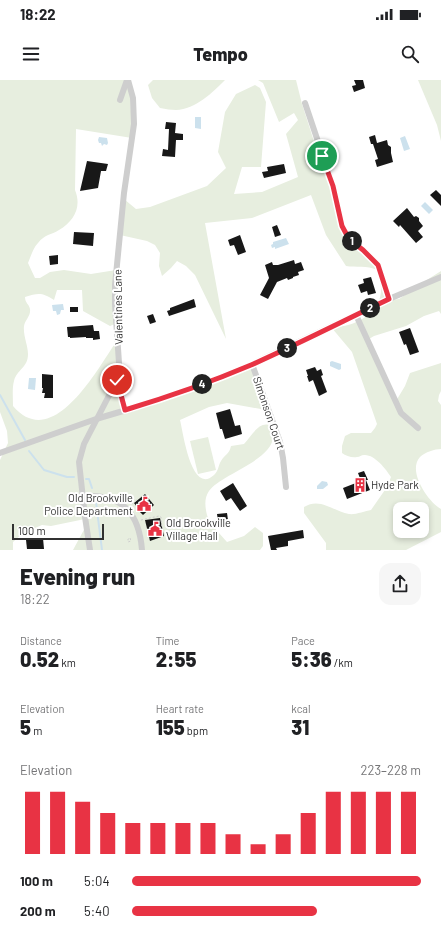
<!DOCTYPE html>
<meta charset="utf-8">
<style>
body{margin:0;font-family:Barlow,sans-serif;background:#f6f6f6;color:#202124;height:100vh;display:flex;flex-direction:column;font-size:15px;white-space:nowrap}
*{box-sizing:border-box;margin:0}
p{font-size:13px;color:#757577}
.icon{flex:none;width:22px;height:22px;fill:none;stroke:currentColor;stroke-width:2;stroke-linecap:round;stroke-linejoin:round}
.map{position:relative;height:470px;overflow:hidden}
.sheet{display:flex;flex-direction:column;background:#fff;flex:1}
.sheet>*{flex:none}
.tools{position:absolute;left:393px;top:422px;display:grid;gap:8px}
.tools a{display:grid;place-items:center;width:36px;height:36px;border-radius:8px;background:#fff;box-shadow:0 2px 6px #0003;font-size:20px}
.scale{position:absolute;left:12px;bottom:10px;width:92px;box-sizing:border-box;padding-left:4px;border:2px solid #313131;border-top:0;font-size:11px;line-height:14px;white-space:nowrap;color:#313131;-webkit-text-stroke:3px #fff;paint-order:stroke}
.pin{position:absolute;display:grid;place-items:center;width:34px;height:34px;color:#fff;margin:-17px;border:2px solid #fff;border-radius:50%;box-shadow:0 1px 4px #0007}
.km{position:absolute;width:20px;height:20px;margin:-10px;border-radius:50%;background:#222;color:#fff;font-size:11px;line-height:20px;text-align:center}
.round{display:grid;place-items:center;flex:none;width:42px;height:42px;border-radius:12px;background:#f6f6f6}
.head{display:flex;align-items:center;justify-content:space-between;height:68px;padding:0 20px}
h1{font-size:22px;font-weight:800;line-height:30px}
.figures{display:grid;grid-template-columns:repeat(3,1fr);gap:6px;height:68px;padding:4px 20px}
.figures div{display:grid;align-content:center}
.figures b{font-size:20px;font-weight:800}
.figures small{font-size:11px;font-weight:400}
.figures p{font-size:11px}
.chart{height:112px;padding:8px 20px}
.chart p{display:flex;justify-content:space-between}
.chart svg{width:100%;height:72px;margin-top:4px;stroke:#e83344;stroke-width:6}
ul{padding:0 20px;list-style:none;font-size:13px}
li{display:grid;grid-template-columns:64px 48px 1fr;align-items:center;height:30px}
li i{height:10px;border-radius:5px;background:#e83344}
.status{display:flex;justify-content:space-between;align-items:center;height:28px;padding:0 20px;background:#fff;direction:ltr}
.status svg{height:11px;fill:currentColor}
header{display:flex;justify-content:space-between;align-items:center;height:52px;padding:0 20px;background:#fff;font-size:18px;font-weight:800}
.map>svg:first-child{display:block}
.green{fill:#e7eedf;fill-rule:evenodd}
.water{fill:#cce1ed}
.lines{fill:none;stroke-linecap:round;stroke-linejoin:round}
.stream{stroke:#cce1ed;stroke-width:2}
.building{fill:#181818}
.path{stroke:#cecece;stroke-width:1;stroke-dasharray:2 2;stroke-linecap:butt}
.minor{stroke:#cecece;stroke-width:6}
.route-casing{stroke:#fff;stroke-width:8}
.route{stroke:#e83344;stroke-width:5}
.labels{text-anchor:middle;stroke-width:4;stroke-linejoin:round;paint-order:stroke}
.street-label{font-size:11px;fill:#313131;stroke:#fff}
.poi-label{font-size:11px;fill:#313131;stroke:#fff;text-anchor:start}
</style>
<div class="status"><b>18:22</b><svg viewBox="0 0 49 12"><path d="M0 12V9h3v3zM5 12V6h3v6zM10 12V3h3v9zM15 12V0h3v12zM26 1h20v11H26zM47 4h2v5h-2z"/></svg></div>
<header><svg class="icon" aria-label="menu" viewBox="0 0 24 24"><path d="M4 6h16M4 12h16M4 18h16"/></svg>Tempo<svg class="icon" aria-label="search" viewBox="0 0 24 24"><circle cx="10" cy="10" r="6"/><path d="M15 15l6 6"/></svg></header>
<div class="map">
<svg width="441" height="470" viewBox="0 0 441 470">
<rect width="100%" height="100%" fill="#fff"/>
<!-- green -->
<g class="green">
<path d="M0,0H128L130,5L132,58L76,49L75,110C82,127 74,141 59,150C51,155 45,154 38,163C33,168 31,176 28,183L35,198H40L50,192L64,190L91,194L116,190L117,243L110,246L83,231L82,210H57L54,220C42,212 38,213 25,217C25,223 29,224 30,229C31,236 25,240 24,246C23,256 28,265 28,274C28,288 17,289 14,301C12,308 13,318 13,326C53,373 98,288 118,259L117,300L126,329L252,284L266,330L227,323L209,327L180,340C183,351 191,416 214,395C219,390 218,386 221,381C225,374 229,375 231,366L244,364C251,357 258,342 269,345C290,376 222,392 209,411C204,418 205,427 207,435C209,443 221,455 227,462L244,456L255,447L263,453V466L260,470H73L86,446L85,439L51,446L42,445L23,453L13,462V470H0V380L8,363L7,351L0,332Z"/>
<path d="M153,0H225C212,13 196,29 176,30C171,30 166,29 160,28L152,18L148,5Z"/>
<path d="M258,0H296L302,24L319,77L331,104L342,148L377,185L391,220L399,219L405,215L411,210L441,191V234L439,231L424,236L406,246L374,256L369,259L368,264L378,289L396,321L405,306L410,293L441,283V311L439,315L438,321L441,325V369C435,369 425,372 420,377C407,391 428,422 441,429V452L406,470H326V463L304,433V427C320,417 333,431 349,434C355,435 365,431 371,430L387,407L391,397C386,389 374,374 364,375C361,375 360,377 357,377C352,378 346,376 342,373V366L345,356L351,353H371L375,348L377,344L352,272L331,247C352,248 379,235 381,212C382,205 378,197 377,190C367,185 356,188 346,186L326,155L311,115L252,138L205,143L226,259L195,195L186,186L177,181L171,188L162,196L159,186L160,173L155,165L147,161L120,155L124,119L136,129L150,127L207,106L226,88L218,72L225,32L236,14L255,5L260,8L266,22L261,87H242L234,114L262,112L298,97L286,54L298,40L294,33L279,42L263,3ZM400,429H422V451H400Z"/>
<polygon points="418,0 441,0 441,61 437,45"/>
<polygon points="208,357 216,390 198,394 190,361"/>
</g>
<!-- water -->
<g class="water">
<polygon points="195,37 201,37 201,49 195,48"/>
<polygon points="405,56 410,69 404,71 400,58"/>
<polygon points="99,57 107,58 108,63 107,65 104,64 102,66 101,63 99,63 98,60"/>
<polygon points="425,122 433,130 429,134 421,126"/>
<polygon points="286,158 289,164 275,169 275,167 272,168 271,165 273,164 273,162"/>
<polygon points="63,224 64,230 61,230 60,234 57,235 56,231 53,231 52,225"/>
<polygon points="332,281 341,284 341,289 339,290 330,286 330,282"/>
<polygon points="29,298 36,298 35,310 28,309"/>
<polygon points="322,401 327,402 328,405 323,409 317,409 317,406"/>
</g>
<g class="lines">
<!-- stream -->
<g class="stream">
<polyline points="0,315 25,360"/>
<polyline points="29,371 44,390 67,397 74,397"/>
<polyline points="86,399 89,399 92,408"/>
<polyline points="96,422 102,470"/>
</g>
</g>
<!-- building -->
<g class="building">
<polygon points="354,0 363,0 365,8 354,12 352,6 356,5"/>
<polygon points="166,42 176,43 175,53 183,54 183,60 176,60 175,77 162,76 163,69 168,70 169,49 165,49"/>
<polygon points="375,55 377,63 387,60 388,65 391,67 391,73 393,82 377,87 375,80 378,79 373,64 371,64 369,57"/>
<polygon points="87,81 108,84 106,91 101,91 98,108 80,111"/>
<polygon points="284,84 286,93 264,98 262,92 268,91 267,87"/>
<polygon points="436,110 441,115 441,126 430,115"/>
<polygon points="407,128 414,137 416,136 419,138 419,141 423,146 418,151 423,157 416,163 400,145 399,147 393,141"/>
<polygon points="277,145 281,155 275,157 272,147"/>
<polygon points="74,152 94,153 93,166 73,164"/>
<polygon points="240,155 246,172 238,175 234,165 230,166 228,160"/>
<polygon points="58,175 58,184 50,185 49,176"/>
<polygon points="294,180 295,184 301,182 304,190 298,192 299,195 293,197 293,198 288,200 287,198 277,202 268,219 260,215 269,198 265,185 272,182 273,185 278,185"/>
<polygon points="371,197 376,213 368,215 367,211 361,213 358,205 364,203 363,199"/>
<polygon points="194,219 196,227 169,236 167,231 170,230 170,228"/>
<rect x="70" y="227" width="8" height="5"/>
<polygon points="153,234 156,242 150,244 147,236"/>
<polygon points="93,245 94,251 99,251 100,259 93,260 93,258 86,258 86,257 70,258 70,257 68,257 67,247"/>
<polygon points="410,248 419,272 410,275 406,264 404,265 399,252"/>
<polygon points="315,287 317,291 321,289 323,295 321,296 327,312 319,316 313,300 309,302 307,296 308,296 306,290"/>
<polygon points="42,294 53,295 53,318 44,318 45,313 42,313 43,308 42,308"/>
<polygon points="230,329 235,346 240,345 242,354 225,359 222,349 220,349 216,333"/>
<polygon points="364,391 368,400 366,400 370,410 347,419 343,408 361,401 358,393"/>
<polygon points="233,403 247,426 240,431 231,418 226,421 220,411"/>
<polygon points="145,414 154,425 143,435 136,428 137,427 134,423"/>
<polygon points="227,433 228,440 218,441 217,434"/>
<polygon points="160,438 164,456 150,461 145,440"/>
<polygon points="303,450 304,458 288,461 288,466 276,468 277,470 271,470 268,456"/>
<polygon points="43,458 44,469 27,469 26,460"/>
</g>
<g class="lines">
<!-- path -->
<g class="path">
<polyline points="132,424 138,419"/>
<polyline points="141,440 159,436 161,437 162,449"/>
<polygon points="130,458 131,461 128,462 128,459"/>
</g>
<!-- minor -->
<g class="minor">
<polyline points="120,20 127,0"/>
<polyline points="305,23 333,106 342,146 349,159 363,170 378,185 389,219"/>
<polyline points="356,235 401,333 418,348"/>
<polyline points="252,284 280,362 283,378 286,407"/>
<polyline points="117,300 125,330"/>
<polyline points="0,373 96,339 150,323 226,295 252,284 389,219 441,197"/>
<path d="M82,416C122,414 139,432 142,470"/>
<polyline points="90,470 85,437 79,382 84,364 117,300 119,283 115,224 115,205 124,113 134,44 133,18 128,0"/>
</g>
</g>
<g class="lines">
<defs>
<path id="route" d="M117,300L125,330C168,317 211,302 251,285C298,264 343,241 389,219L378,185L363,170L349,159L342,146L333,106L322,76"/>
</defs>
<!-- route casing -->
<use href="#route" class="route-casing"/>
<!-- route -->
<use href="#route" class="route"/>
</g>
<!-- icons -->
<defs>
<symbol id="building-bare" viewBox="-9 -9 18 18"><path d="M-4-6H4V6H1V3H-1V6H-4ZM-2.5-4.3h1.7v1.8h-1.7ZM.8-4.3h1.7v1.8H.8ZM-2.5-1h1.7V.8h-1.7ZM.8-1h1.7V.8H.8Z" fill="#e83344" stroke="#fff" stroke-width="2.5" paint-order="stroke"/></symbol>
<symbol id="civic-bare" viewBox="-9 -9 18 18"><path d="M-.6-6.5H3V-4.5H.6V-3L4-1V1h2V6H-6V1h2V-1L-.6-3ZM-1.2 2.5V6h2.4V2.5Z" fill="#e83344" stroke="#fff" stroke-width="2.5" paint-order="stroke"/></symbol>
</defs>
<g fill-rule="evenodd">
<use href="#building-bare" x="350" y="395" width="20" height="20"/>
<use href="#civic-bare" x="134" y="414" width="20" height="20"/>
<use href="#civic-bare" x="145" y="439" width="20" height="20"/>
</g>
<g class="labels">
<!-- street labels -->
<g class="street-label">
<text transform="translate(118 227) rotate(-91)" y="4">Valentines Lane</text>
<text transform="translate(269 333) rotate(71)" y="4">Simonson Court</text>
</g>
<!-- poi labels -->
<g class="poi-label">
<text x="371" y="409">Hyde Park</text>
<text x="133" y="422" text-anchor="end">Old Brookville<tspan x="133" dy="13">Police Department</tspan></text>
<text x="166" y="447">Old Brookville<tspan x="166" dy="13">Village Hall</tspan></text>
</g>
</g>
</svg>
<div class="tools">
<a><svg class="icon" aria-label="layers" viewBox="0 0 24 24"><path d="M12 4l9 5-9 5-9-5zM3 14l9 5 9-5"/></svg></a>
</div>
<div class="scale">100 m</div>
<div class="pin" style="left:322px;top:76px;background:#1e9e55"><svg class="icon" aria-label="arrive" viewBox="0 0 24 24"><path d="M6 21V4h12l-3 4 3 4H6"/></svg></div>
<div class="pin" style="left:117px;top:300px;background:#d93025"><svg class="icon" aria-label="check" viewBox="0 0 24 24"><path d="M5 12l5 5 9-10"/></svg></div>
<b class="km" style="left:352px;top:161px">1</b>
<b class="km" style="left:370px;top:228px">2</b>
<b class="km" style="left:287px;top:268px">3</b>
<b class="km" style="left:202px;top:304px">4</b>
</div>
<section class="sheet">
<div class="head"><div><h1>Evening run</h1><p>18:22</p></div><a class="round"><svg class="icon" aria-label="share" viewBox="0 0 24 24"><path d="M12 15V3M7 8l5-5 5 5M5 13v7h14v-7"/></svg></a></div>
<div class="figures">
<div><p>Distance</p><b>0.52<small> km</small></b></div>
<div><p>Time</p><b>2:55</b></div>
<div><p>Pace</p><b>5:36<small> /km</small></b></div>
</div>
<div class="figures">
<div><p>Elevation</p><b>5<small> m</small></b></div>
<div><p>Heart rate</p><b>155<small> bpm</small></b></div>
<div><p>kcal</p><b>31</b></div>
</div>
<div class="chart"><p><span>Elevation</span>223–228 m</p>
<svg viewBox="0 0 160 44" preserveAspectRatio="none"><path d="M5 44V6M15 44V6M25 44V12M35 44V19M45 44V25M55 44V25M65 44V25M75 44V25M85 44V32M95 44V38M105 44V32M115 44V19M125 44V6M135 44V6M145 44V6M155 44V6"/></svg>
</div>
<ul>
<li><b>100 m</b>5:04<i style="width:100%"></i></li>
<li><b>200 m</b>5:40<i style="width:64%"></i></li>
</ul>
</section>
